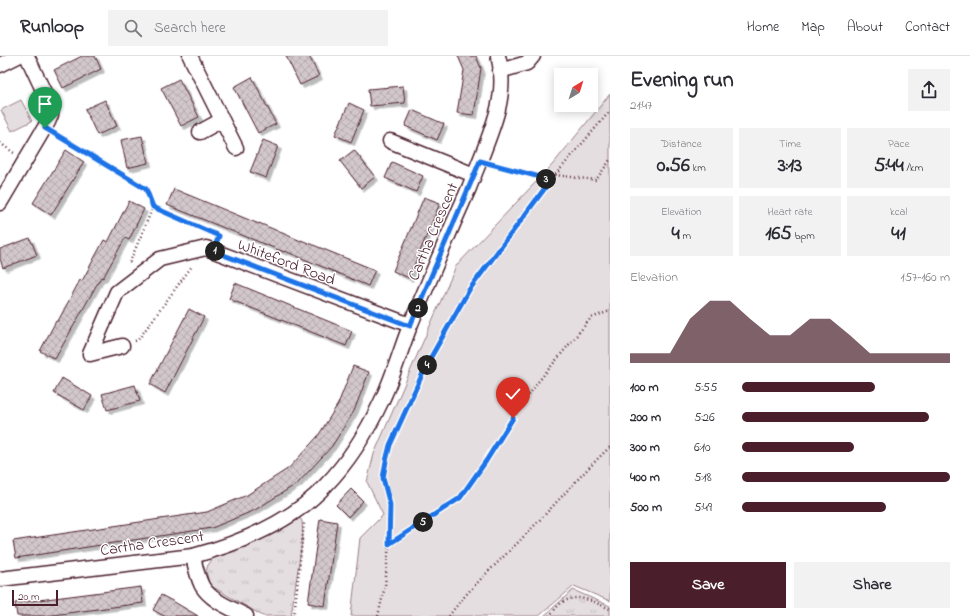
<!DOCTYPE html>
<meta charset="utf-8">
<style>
body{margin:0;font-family:"Indie Flower",sans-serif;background:#f2f2f3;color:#2b2b33;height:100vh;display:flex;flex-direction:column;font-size:15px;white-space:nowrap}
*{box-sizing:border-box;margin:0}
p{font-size:13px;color:#7c7c81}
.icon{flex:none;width:22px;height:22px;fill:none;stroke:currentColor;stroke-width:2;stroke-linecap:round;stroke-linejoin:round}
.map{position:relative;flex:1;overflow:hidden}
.details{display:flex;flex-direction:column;background:#fff;width:360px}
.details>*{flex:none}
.needle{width:26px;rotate:38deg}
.tools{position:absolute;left:554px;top:12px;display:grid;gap:8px}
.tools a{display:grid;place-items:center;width:44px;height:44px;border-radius:0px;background:#fff;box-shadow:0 2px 10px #0003;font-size:20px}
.scale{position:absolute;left:12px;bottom:10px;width:46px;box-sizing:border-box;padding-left:4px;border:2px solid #4a1f2b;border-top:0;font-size:11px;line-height:14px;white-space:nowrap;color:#4a1f2b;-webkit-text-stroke:3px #fff;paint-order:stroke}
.pin{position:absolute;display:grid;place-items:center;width:34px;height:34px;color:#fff;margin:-41px -17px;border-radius:50% 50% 50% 0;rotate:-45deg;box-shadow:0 0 4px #0007}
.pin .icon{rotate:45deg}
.km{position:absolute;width:20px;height:20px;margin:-10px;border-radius:50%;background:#222;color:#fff;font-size:11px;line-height:20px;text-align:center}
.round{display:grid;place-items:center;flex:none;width:42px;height:42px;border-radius:0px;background:#f2f2f3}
.summary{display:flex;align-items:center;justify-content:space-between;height:68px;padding:0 20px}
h1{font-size:22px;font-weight:800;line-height:30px}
.metrics{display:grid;grid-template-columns:repeat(3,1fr);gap:6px;height:68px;padding:4px 20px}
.metrics div{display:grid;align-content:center;border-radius:0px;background:#f2f2f3;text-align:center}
.metrics b{font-size:20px;font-weight:800}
.metrics small{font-size:11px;font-weight:400}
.metrics p{font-size:11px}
.chart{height:112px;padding:8px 20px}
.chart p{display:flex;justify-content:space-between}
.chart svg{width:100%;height:72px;margin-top:4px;fill:#4a1f2b;opacity:.7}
.primary-button{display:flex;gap:8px;margin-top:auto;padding:8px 20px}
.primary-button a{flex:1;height:46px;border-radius:0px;background:#4a1f2b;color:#fff;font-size:16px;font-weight:800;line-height:46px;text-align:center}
.primary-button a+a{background:#f2f2f3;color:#2b2b33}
ul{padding:0 20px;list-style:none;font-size:13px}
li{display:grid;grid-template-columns:64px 48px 1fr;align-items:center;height:30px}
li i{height:10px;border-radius:5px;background:#4a1f2b}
header{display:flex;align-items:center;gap:24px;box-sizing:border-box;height:56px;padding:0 20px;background:#fff;border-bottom:1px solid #e1e1e2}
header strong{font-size:19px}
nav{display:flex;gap:22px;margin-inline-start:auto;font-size:14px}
.search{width:280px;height:36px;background:#f2f2f3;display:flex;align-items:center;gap:10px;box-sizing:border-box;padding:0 14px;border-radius:0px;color:#7c7c81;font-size:15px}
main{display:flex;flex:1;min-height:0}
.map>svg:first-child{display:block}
.grass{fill:url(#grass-tufts);stroke:#987e86}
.green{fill:#e5dee0;stroke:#987e86}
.building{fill:url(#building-cross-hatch);stroke:#4a1f2b;filter:url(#shadow)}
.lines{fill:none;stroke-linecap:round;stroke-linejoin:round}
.street-casing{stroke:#4a1f2b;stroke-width:17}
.path{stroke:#4a1f2b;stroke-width:2.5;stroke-dasharray:1 3;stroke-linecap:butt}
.street{stroke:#fff;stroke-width:14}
.route-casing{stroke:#fff;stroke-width:8}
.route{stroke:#1a73e8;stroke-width:5}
.labels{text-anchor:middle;stroke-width:3;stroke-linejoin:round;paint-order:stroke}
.street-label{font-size:16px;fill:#4a1f2b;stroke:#fff}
</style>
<header>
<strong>Runloop</strong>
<div class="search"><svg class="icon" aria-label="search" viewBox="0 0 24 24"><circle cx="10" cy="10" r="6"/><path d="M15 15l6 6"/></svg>Search here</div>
<nav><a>Home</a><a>Map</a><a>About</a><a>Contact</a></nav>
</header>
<main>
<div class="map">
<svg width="610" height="560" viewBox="0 0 610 560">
<defs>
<pattern id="grass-tufts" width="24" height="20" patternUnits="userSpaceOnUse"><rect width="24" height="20" fill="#e5dee0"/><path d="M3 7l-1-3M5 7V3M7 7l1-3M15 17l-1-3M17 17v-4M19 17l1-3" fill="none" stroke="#c6bec0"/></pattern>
<pattern id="building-cross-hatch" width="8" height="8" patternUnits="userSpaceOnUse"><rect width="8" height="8" fill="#d2c7cb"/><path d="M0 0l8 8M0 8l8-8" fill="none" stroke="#b6aaae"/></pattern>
<filter id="shadow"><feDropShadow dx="3.5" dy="3.5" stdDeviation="0" flood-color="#0004"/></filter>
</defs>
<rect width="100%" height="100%" fill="#fff"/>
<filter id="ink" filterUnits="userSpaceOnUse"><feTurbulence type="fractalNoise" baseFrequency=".025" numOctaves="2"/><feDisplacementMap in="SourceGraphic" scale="8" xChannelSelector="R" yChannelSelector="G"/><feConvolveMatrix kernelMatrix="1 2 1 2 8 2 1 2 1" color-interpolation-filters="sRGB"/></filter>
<g filter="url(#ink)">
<!-- grass -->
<g class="grass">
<polygon points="299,461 302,465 303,479 291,560 263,560 213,531 209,527 206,515 208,509 215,500 260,484"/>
<polygon points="573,534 610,550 610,560 544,560"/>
</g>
<!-- green -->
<g class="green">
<polygon points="610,38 610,545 574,530 539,560 351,560 360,482 383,459 367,426 374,398 456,210 553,108"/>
<polygon points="21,44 32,65 12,75 1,54"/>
</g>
<!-- building -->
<g class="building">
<polygon points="82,0 95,0 101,13 63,32 54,14"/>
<polygon points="286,0 309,0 319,20 300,29"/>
<polygon points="458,0 476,0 481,12 474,59 457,57 464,14"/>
<polygon points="252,21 276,68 258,77 234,31"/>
<polygon points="179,23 199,61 181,70 161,32"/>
<polygon points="403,30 405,47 370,50 368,33"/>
<polygon points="105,44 117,70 97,79 85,53"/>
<polygon points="349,47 364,54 351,86 335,79"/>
<polygon points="412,54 444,68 437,84 405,70"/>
<polygon points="142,80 148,107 127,112 121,84"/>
<polygon points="263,84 278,90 266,122 250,116"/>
<polygon points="66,94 84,106 51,159 33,147"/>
<polygon points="354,94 375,121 361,132 340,105"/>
<polygon points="392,106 423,120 416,136 385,122"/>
<polygon points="174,133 259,168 259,167 301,185 301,184 375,214 368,230 285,195 284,196 167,149"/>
<polygon points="424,141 440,147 409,222 393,215"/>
<polygon points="129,145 144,153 129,184 125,182 103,222 101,221 55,303 40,295 56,265 58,265 80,224 82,225 104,184 108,186"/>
<polygon points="30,182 37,199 3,212 0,203 0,193"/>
<polygon points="235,227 352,275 346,290 229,243"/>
<polygon points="189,253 204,261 165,337 150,328"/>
<polygon points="353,310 369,316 354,355 332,390 298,427 255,454 212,472 16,502 13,485 207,456 247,439 289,412 318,380 338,348"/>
<polygon points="62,322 92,340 84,354 54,337"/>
<polygon points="135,329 140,345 107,354 102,338"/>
<polygon points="351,433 363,445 348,461 336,449"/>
<polygon points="320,463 337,466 325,550 308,547"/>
<polygon points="141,531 143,547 45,560 17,560 15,547"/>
<polygon points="161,539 176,547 198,560 164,560 153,554"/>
</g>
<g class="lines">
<defs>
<g id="street">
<polyline points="190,0 236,92"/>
<polyline points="0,9 18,0"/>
<polyline points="500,15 527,7 533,0"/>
<polyline points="200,76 222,64"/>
<polyline points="390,85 474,119"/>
<polyline points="0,147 48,66 51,59 51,51 27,0"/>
<polyline points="122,290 90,298 117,236 160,203 206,192 410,269"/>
<path d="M193,500C195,510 197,520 202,530C211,545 231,552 246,560"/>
<path d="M0,523L193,500C241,487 292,466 326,429C349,405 367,376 381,346C393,322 400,295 410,270C417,253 425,235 432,218C444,189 456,161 469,132C479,106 491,80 498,53C502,36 503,17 498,0"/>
</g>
</defs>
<!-- street casing -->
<use href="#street" class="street-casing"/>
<!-- path -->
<g class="path">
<polyline points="56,78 146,133 153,151 129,208"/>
<polyline points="0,87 14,97"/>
<polyline points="494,109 551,124"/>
<polyline points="555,119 596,124 610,104"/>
<polyline points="153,151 219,180 218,183"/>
<polyline points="135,285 138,284 192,210"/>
<polyline points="389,487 460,442 486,405 513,362 538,326 591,262 610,255"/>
<polyline points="294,560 304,467"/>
<polyline points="378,560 385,530 389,487 390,449 383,422 386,405 390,389 427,308 469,234 551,124 610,55"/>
<path d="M449,560C471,529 502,504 528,476C556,448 581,418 610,391"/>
<path d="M549,560C554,555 559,547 565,545C580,537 596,547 610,553"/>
</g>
<!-- street -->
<use href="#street" class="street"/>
</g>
</g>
<g class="lines" filter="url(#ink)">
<defs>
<polyline id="route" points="45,72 146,133 153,151 219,180 213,195 410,270 480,105 551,124 469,234 427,308 390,389 386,405 383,422 390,449 389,488 460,442 486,405 513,362"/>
</defs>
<!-- route casing -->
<use href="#route" class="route-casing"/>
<!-- route -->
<use href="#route" class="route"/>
</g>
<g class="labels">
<!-- street labels -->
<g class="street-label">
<text transform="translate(432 175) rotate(-67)" y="6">Cartha Crescent</text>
<text transform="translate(287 205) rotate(21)" y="6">Whiteford Road</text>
<text transform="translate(152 486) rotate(-8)" y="6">Cartha Crescent</text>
</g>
</g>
</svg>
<div class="tools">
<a><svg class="needle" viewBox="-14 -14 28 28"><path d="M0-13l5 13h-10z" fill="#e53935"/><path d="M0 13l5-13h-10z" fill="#7c7c81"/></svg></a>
</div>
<div class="scale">20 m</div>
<div class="pin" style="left:45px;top:72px;background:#1e9e55"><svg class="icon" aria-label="arrive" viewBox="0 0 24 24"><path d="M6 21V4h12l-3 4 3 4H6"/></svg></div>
<div class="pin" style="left:513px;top:362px;background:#d93025"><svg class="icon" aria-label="check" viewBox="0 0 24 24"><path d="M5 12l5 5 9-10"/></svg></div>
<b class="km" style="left:215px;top:195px">1</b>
<b class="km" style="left:418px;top:252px">2</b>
<b class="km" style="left:546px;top:123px">3</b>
<b class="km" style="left:427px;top:309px">4</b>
<b class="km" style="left:423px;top:466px">5</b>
</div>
<section class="details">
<div class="summary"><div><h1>Evening run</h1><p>21:47</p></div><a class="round"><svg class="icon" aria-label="share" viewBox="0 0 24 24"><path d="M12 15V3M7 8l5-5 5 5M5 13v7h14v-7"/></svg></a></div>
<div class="metrics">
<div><p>Distance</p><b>0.56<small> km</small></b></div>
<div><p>Time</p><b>3:13</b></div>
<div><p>Pace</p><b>5:44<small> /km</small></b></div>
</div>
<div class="metrics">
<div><p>Elevation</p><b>4<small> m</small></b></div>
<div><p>Heart rate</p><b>165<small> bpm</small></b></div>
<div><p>kcal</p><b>41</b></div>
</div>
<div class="chart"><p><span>Elevation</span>157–160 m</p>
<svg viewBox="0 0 160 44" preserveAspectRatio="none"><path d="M0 44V38L10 38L20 38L30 17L40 6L50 6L60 17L70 27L80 27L90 17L100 17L110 27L120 38L130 38L140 38L150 38L160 38V44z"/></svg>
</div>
<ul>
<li><b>100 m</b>5:55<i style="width:64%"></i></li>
<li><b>200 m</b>5:26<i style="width:90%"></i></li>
<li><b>300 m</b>6:10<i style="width:54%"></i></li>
<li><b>400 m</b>5:18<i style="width:100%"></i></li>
<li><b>500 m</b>5:49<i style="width:69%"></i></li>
</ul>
<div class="primary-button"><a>Save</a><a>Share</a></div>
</section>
</main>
